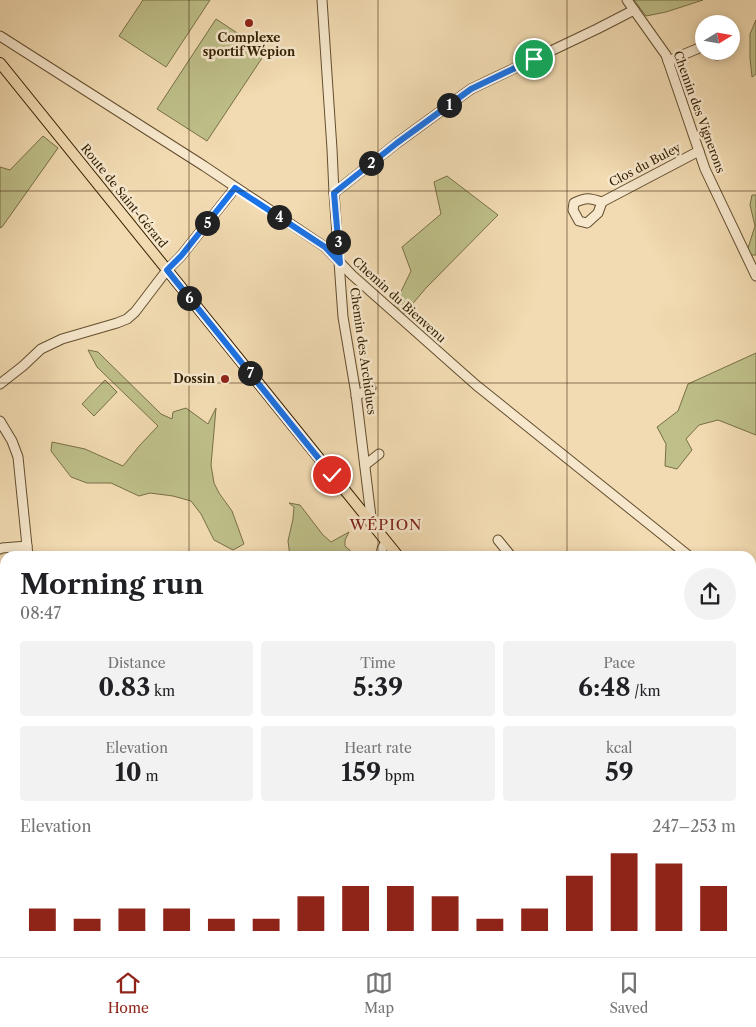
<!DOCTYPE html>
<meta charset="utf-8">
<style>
body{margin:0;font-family:"Libre Caslon Text",serif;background:#f2f2f2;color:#202124;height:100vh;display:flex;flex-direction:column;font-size:19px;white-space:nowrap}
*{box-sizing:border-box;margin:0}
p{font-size:16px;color:#757577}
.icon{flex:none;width:28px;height:28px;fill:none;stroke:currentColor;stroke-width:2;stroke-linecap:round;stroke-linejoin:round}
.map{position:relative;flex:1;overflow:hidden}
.side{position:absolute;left:0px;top:551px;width:756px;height:406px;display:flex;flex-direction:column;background:#fff;border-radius:15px 15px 0 0;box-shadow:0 2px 8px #0003}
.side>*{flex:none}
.needle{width:32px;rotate:79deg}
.tools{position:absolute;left:695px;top:15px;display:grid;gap:10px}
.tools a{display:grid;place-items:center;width:45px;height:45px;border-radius:50%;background:#fff;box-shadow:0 2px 8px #0003;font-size:25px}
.pin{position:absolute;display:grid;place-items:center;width:42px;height:42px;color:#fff;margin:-21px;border:2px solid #fff;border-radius:50%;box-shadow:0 1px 5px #0007}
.km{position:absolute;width:25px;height:25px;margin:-12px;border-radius:50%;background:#222;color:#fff;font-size:14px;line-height:25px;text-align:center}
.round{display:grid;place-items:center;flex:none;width:52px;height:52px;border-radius:26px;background:#f2f2f2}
.head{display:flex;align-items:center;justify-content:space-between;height:85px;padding:0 20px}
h1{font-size:28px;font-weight:700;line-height:38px}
.stats{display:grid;grid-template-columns:repeat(3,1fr);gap:8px;height:85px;padding:5px 20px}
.stats div{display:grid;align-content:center;border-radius:5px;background:#f2f2f2;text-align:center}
.stats b{font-size:25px;font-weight:700}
.stats small{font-size:14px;font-weight:400}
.stats p{font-size:14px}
.chart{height:140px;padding:10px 20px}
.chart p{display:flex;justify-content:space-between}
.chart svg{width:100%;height:90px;margin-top:5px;stroke:#8f2418;stroke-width:6}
.menu{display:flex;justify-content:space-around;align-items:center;height:70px;border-top:1px solid #e0e0e0;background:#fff;font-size:14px;color:#757577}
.menu a{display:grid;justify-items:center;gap:2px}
.menu .on{color:#8f2418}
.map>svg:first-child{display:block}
.green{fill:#bebf89;stroke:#786f46}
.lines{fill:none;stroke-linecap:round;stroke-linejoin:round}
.stream{stroke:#727c6b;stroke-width:2}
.minor-casing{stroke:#634e2f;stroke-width:11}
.major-casing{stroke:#331f03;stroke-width:12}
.minor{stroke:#f7e8cd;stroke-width:9}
.major{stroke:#f2dbb2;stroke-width:10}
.route-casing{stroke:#fff;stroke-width:10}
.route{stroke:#1a73e8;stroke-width:6}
.grid{fill:none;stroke:#331f03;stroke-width:1;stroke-opacity:0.55}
.poi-dot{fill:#8f2418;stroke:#f7e8cd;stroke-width:2}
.labels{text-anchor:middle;stroke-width:5;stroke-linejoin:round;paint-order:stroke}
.poi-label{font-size:12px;font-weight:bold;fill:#331f03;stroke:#f7e8cd}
.street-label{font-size:12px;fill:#331f03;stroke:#f7e8cd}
.quarter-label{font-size:15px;letter-spacing:1px;fill:#7a1f14;stroke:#f7e8cd}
</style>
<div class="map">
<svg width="756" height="957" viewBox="0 0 756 957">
<rect width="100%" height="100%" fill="#f2dbb2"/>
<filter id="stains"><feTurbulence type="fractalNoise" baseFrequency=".004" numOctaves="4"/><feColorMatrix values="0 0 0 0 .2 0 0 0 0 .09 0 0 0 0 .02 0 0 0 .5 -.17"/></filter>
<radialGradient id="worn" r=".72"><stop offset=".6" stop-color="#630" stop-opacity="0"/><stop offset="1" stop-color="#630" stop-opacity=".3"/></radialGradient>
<!-- green -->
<g class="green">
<polygon points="143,0 210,0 166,67 119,36"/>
<polygon points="634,0 703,0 666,12 646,16"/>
<polygon points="216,19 266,52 207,141 157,109"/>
<polygon points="756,20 756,74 752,77 750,58 750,34"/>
<polygon points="43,136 58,148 2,227 0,228 0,167 10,170"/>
<polygon points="447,176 498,215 426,288 404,314 394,306 411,271 402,247 441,214 434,182"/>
<polygon points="752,195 756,195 756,255 750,255 748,248 755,226 750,205"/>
<polygon points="88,350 98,352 161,414 172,419 173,412 186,408 208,424 216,408 211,465 214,483 219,493 232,511 244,544 233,550 214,540 201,514 191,501 173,496 150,493 139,496 111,483 87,483 71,477 51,451 52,442 85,449 123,466 140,445 158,426 97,367"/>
<polygon points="756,353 756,435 718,420 699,425 686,439 692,450 677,469 665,466 666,444 657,427 678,411 688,384"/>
<polygon points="105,380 117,392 94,416 82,404"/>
<polygon points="289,503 300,505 323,535 331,542 349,532 345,540 345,546 356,556 290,556 288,541 293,519 294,507"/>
<polygon points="433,952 523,952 524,957 432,957"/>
<polygon points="179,953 256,953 258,957 182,957"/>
</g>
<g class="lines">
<!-- stream -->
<polyline class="stream" points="0,950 4,957"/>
<defs>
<g id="minor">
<polyline points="322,0 332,149 334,193 343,317 356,394 372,525"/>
<polyline points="627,0 634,10"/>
<polyline points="0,36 204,166 325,247 352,275 476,385 689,556"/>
<polyline points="713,51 717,55"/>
<polyline points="668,61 704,46"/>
<polyline points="334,193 397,143 471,89 597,29 634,10 666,55 705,169 756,276"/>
<path d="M602,202C590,198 586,197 574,203L573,210L579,221L587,223L598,213L602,202L699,151"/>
<polyline points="0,384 23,366 41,349 62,339 117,323 127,319 135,312 167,270 181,256 235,188"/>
<polyline points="356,396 371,388"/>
<polyline points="0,421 12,441 18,457 27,546"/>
<polyline points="365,465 379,454"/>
<polyline points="498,540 511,556"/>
<polyline points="0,549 2,548 27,546 28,556"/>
<polyline points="381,556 382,549 386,542"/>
<polyline points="751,584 756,579"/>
<polyline points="751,611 756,616"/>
<polyline points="751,762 756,764"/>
<polyline points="0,806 5,807"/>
<polyline points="751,859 756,855"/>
<polyline points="0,869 5,874"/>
<polyline points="76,952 79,957"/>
<polyline points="97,952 98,957"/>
<polyline points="170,952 172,957"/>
<polyline points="335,952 336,957"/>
<polyline points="388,952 392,957"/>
<polyline points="582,952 596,957"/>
<polyline points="696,952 699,955 709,957"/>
</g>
<g id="major">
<polyline points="0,63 398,556"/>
<polyline points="751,882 756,882"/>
</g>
</defs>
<!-- minor casing -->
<use href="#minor" class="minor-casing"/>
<!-- major casing -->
<use href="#major" class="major-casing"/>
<!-- minor -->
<use href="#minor" class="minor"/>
<!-- major -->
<use href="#major" class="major"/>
</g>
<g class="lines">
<defs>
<polyline id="route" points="332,475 167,270 181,256 235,188 325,247 340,263 334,193 397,143 471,89 534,59"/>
</defs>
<!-- route casing -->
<use href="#route" class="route-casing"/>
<!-- route -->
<use href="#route" class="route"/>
</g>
<!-- grid -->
<path class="grid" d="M189,0V556M378,0V556M567,0V556M0,191H756M0,383H756M0,574H5M751,574H756M0,766H5M751,766H756M189,952V957M378,952V957M567,952V957"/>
<!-- markers -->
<g class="poi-dot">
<circle cx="249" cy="23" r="5"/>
<circle cx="225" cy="379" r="5"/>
</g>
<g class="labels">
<!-- poi labels -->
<g class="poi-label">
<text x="249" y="42">Complexe<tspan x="249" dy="14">sportif Wépion</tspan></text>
<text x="215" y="383" text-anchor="end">Dossin</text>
</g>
<!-- street labels -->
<g class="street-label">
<text transform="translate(699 112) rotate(70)" y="4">Chemin des Vignerons</text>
<text transform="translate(645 165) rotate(-28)" y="4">Clos du Buley</text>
<text transform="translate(124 196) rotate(51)" y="4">Route de Saint-Gérard</text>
<text transform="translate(399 300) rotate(42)" y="4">Chemin du Bienvenu</text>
<text transform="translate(363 351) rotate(82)" y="4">Chemin des Archiducs</text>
</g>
<!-- quarter labels -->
<g class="quarter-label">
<text x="386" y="530">WÉPION</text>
</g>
</g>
<rect width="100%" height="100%" filter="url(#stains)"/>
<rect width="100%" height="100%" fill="url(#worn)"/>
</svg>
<div class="tools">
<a><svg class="needle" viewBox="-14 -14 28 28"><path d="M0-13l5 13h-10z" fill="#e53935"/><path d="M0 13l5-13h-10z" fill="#757577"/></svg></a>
</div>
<div class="pin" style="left:534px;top:59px;background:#1e9e55"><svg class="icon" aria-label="arrive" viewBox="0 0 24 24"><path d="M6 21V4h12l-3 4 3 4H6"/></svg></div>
<div class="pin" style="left:332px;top:475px;background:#d93025"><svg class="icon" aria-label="check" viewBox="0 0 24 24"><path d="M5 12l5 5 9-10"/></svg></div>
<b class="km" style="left:449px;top:105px">1</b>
<b class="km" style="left:371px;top:163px">2</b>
<b class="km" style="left:338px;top:242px">3</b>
<b class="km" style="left:279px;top:217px">4</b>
<b class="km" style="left:207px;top:223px">5</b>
<b class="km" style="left:189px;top:298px">6</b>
<b class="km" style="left:250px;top:373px">7</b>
<section class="side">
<div class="head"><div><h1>Morning run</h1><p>08:47</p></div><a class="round"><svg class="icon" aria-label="share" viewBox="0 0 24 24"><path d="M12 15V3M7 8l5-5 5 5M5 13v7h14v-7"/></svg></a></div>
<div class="stats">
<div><p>Distance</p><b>0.83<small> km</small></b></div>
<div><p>Time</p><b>5:39</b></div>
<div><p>Pace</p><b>6:48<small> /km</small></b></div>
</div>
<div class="stats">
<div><p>Elevation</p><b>10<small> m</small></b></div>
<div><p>Heart rate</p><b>159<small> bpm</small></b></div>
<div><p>kcal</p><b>59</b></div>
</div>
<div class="chart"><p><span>Elevation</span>247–253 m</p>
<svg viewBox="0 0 160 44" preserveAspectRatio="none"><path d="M5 44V33M15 44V38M25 44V33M35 44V33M45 44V38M55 44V38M65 44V27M75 44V22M85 44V22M95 44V27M105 44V38M115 44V33M125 44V17M135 44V6M145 44V11M155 44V22"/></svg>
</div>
</section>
</div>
<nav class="menu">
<a class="on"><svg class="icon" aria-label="home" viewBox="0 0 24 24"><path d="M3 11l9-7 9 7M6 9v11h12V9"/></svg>Home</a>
<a><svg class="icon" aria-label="map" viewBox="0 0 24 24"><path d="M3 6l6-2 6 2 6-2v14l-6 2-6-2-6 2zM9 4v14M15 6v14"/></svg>Map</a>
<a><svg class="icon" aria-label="saved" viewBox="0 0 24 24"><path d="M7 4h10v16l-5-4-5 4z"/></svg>Saved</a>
</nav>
